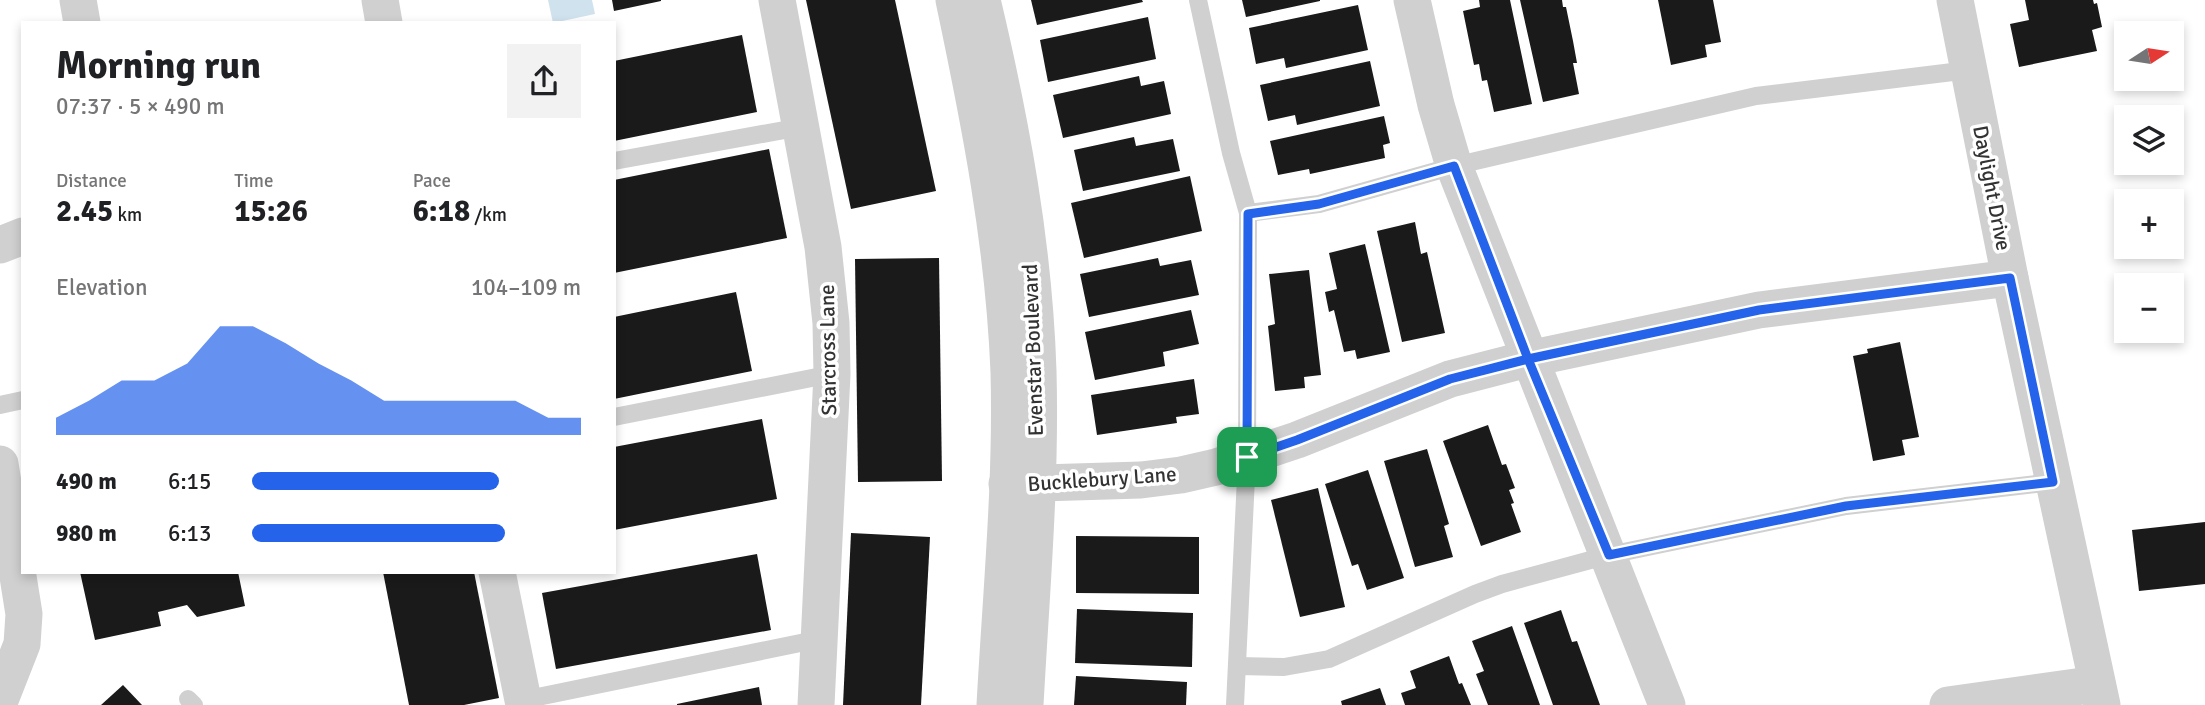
<!DOCTYPE html>
<meta charset="utf-8">
<style>
body{margin:0;font-family:Signika,sans-serif;background:#f2f2f2;color:#202124;height:100vh;display:flex;flex-direction:column;font-size:26px;white-space:nowrap}
*{box-sizing:border-box;margin:0}
p{font-size:23px;color:#757577}
.icon{flex:none;width:38px;height:38px;fill:none;stroke:currentColor;stroke-width:2;stroke-linecap:round;stroke-linejoin:round}
.map{position:relative;flex:1;overflow:hidden}
.details{position:absolute;left:21px;top:21px;width:595px;height:553px;display:flex;flex-direction:column;background:#fff;border-radius:0px;box-shadow:0 4px 10px #0003}
.details>*{flex:none}
.needle{width:46px;rotate:78deg}
.controls{position:absolute;left:2114px;top:21px;display:grid;gap:14px}
.controls a{display:grid;place-items:center;width:70px;height:70px;border-radius:0px;background:#fff;box-shadow:0 4px 10px #0003;font-size:35px}
.pin{position:absolute;display:grid;place-items:center;width:60px;height:60px;color:#fff;margin:-30px;border-radius:14px;box-shadow:0 4px 10px #0006}
.round{display:grid;place-items:center;flex:none;width:74px;height:74px;border-radius:0px;background:#f2f2f2}
.summary{display:flex;align-items:center;justify-content:space-between;height:119px;padding:0 35px}
h1{font-size:38px;font-weight:800;line-height:52px}
.metrics{display:grid;grid-template-columns:repeat(3,1fr);gap:10px;height:119px;padding:7px 35px}
.metrics div{display:grid;align-content:center}
.metrics b{font-size:30px;font-weight:800}
.metrics small{font-size:19px;font-weight:400}
.metrics p{font-size:19px}
.chart{height:196px;padding:14px 35px}
.chart p{display:flex;justify-content:space-between}
.chart svg{width:100%;height:126px;margin-top:7px;fill:#2563eb;opacity:.7}
ul{padding:0 35px;list-style:none;font-size:23px}
li{display:grid;grid-template-columns:112px 84px 1fr;align-items:center;height:52px}
li i{height:18px;border-radius:9px;background:#2563eb}
.map>svg:first-child{display:block}
.water{fill:#cfe2ee}
.building{fill:#1a1a1a}
.lines{fill:none;stroke-linecap:round;stroke-linejoin:round}
.lane{stroke:#d0d0d0;stroke-width:18}
.street{stroke:#d0d0d0;stroke-width:37}
.route-casing{stroke:#fff;stroke-width:14}
.route{stroke:#2563eb;stroke-width:9}
.labels{text-anchor:middle;stroke-width:7;stroke-linejoin:round;paint-order:stroke}
.street-label{font-size:21px;fill:#333;stroke:#fff}
</style>
<div class="map">
<svg width="2205" height="705" viewBox="0 0 2205 705">
<rect width="100%" height="100%" fill="#fff"/>
<!-- water -->
<polygon class="water" points="548,0 592,0 595,14 553,23"/>
<!-- building -->
<g class="building">
<polygon points="612,0 661,0 661,1 614,11"/>
<polygon points="806,0 895,0 936,191 851,209"/>
<polygon points="1031,0 1142,0 1143,2 1037,25"/>
<polygon points="1242,0 1320,0 1320,1 1246,17"/>
<polygon points="1479,0 1510,0 1532,104 1494,112 1487,80 1482,81 1479,64 1474,65 1463,11 1480,7"/>
<polygon points="1520,0 1562,0 1563,7 1566,7 1573,41 1577,63 1573,63 1579,94 1543,102"/>
<polygon points="1658,0 1713,0 1721,42 1705,45 1707,57 1671,65"/>
<polygon points="2025,0 2093,0 2094,4 2097,3 2102,27 2092,30 2097,51 2019,67 2010,24 2029,20"/>
<polygon points="1358,5 1368,50 1286,68 1284,58 1256,64 1249,28"/>
<polygon points="1148,17 1156,59 1048,82 1040,40"/>
<polygon points="742,35 757,112 614,141 614,61"/>
<polygon points="1370,61 1380,106 1297,125 1295,115 1268,121 1260,85"/>
<polygon points="1139,76 1141,86 1164,81 1171,114 1063,138 1053,95"/>
<polygon points="1384,116 1390,143 1383,145 1385,158 1310,174 1309,169 1278,175 1270,141"/>
<polygon points="1134,137 1136,146 1173,139 1180,171 1083,191 1074,150"/>
<polygon points="769,149 787,238 614,273 614,180"/>
<polygon points="1190,176 1202,231 1084,258 1071,203"/>
<polygon points="1415,222 1421,254 1427,252 1445,333 1402,342 1377,231"/>
<polygon points="1365,244 1390,352 1357,359 1355,350 1344,352 1334,310 1329,312 1325,292 1337,289 1329,253"/>
<polygon points="939,258 942,481 858,482 855,259"/>
<polygon points="1158,258 1160,266 1191,260 1199,295 1089,317 1080,274"/>
<polygon points="1309,270 1321,375 1304,377 1305,388 1275,391 1268,326 1275,324 1269,274"/>
<polygon points="736,292 752,371 614,399 614,317"/>
<polygon points="1191,310 1199,344 1163,352 1165,366 1095,380 1085,332"/>
<polygon points="1900,342 1919,437 1902,440 1905,455 1873,461 1853,356 1868,353 1867,349"/>
<polygon points="1194,379 1199,414 1176,417 1177,423 1097,435 1091,395"/>
<polygon points="762,419 777,499 614,530 614,447"/>
<polygon points="1488,425 1502,465 1506,464 1515,488 1509,490 1514,503 1511,504 1521,532 1481,546 1443,441"/>
<polygon points="1427,449 1449,524 1444,526 1453,557 1415,567 1384,461"/>
<polygon points="1368,470 1404,578 1367,590 1358,564 1352,566 1325,484"/>
<polygon points="1318,488 1345,607 1300,617 1271,500"/>
<polygon points="2205,522 2205,584 2139,591 2132,530"/>
<polygon points="851,533 930,537 921,705 843,705"/>
<polygon points="1076,536 1199,537 1199,594 1076,593"/>
<polygon points="757,554 771,630 556,669 542,593"/>
<polygon points="80,572 238,572 245,606 197,617 187,605 158,612 161,626 95,640"/>
<polygon points="383,572 474,572 499,698 464,705 409,705"/>
<polygon points="1077,609 1193,613 1192,667 1075,663"/>
<polygon points="1561,610 1572,642 1577,641 1600,705 1553,705 1524,623"/>
<polygon points="1512,626 1540,705 1488,705 1476,674 1484,671 1472,641"/>
<polygon points="1449,656 1459,684 1462,683 1471,705 1405,705 1401,693 1416,688 1410,671"/>
<polygon points="1076,676 1187,682 1186,705 1074,705"/>
<polygon points="123,685 142,705 101,705"/>
<polygon points="759,687 762,705 677,705 677,704"/>
<polygon points="1380,688 1386,705 1342,705 1341,701"/>
</g>
<g class="lines">
<!-- lane -->
<g class="lane">
<polyline points="1198,0 1231,153 1248,213 1247,457 1235,705"/>
<polyline points="614,161 801,127"/>
<polyline points="1248,213 1319,204 1454,166 1756,96 1969,70"/>
<polyline points="0,405 23,400"/>
<polyline points="614,417 832,374"/>
<polyline points="1238,666 1284,667 1329,659 1475,594 1502,584 1609,555 1846,506 2053,482"/>
<polyline points="188,699 194,705"/>
<polyline points="523,700 820,639"/>
</g>
<!-- street -->
<g class="street">
<polyline points="78,0 82,23"/>
<polyline points="380,0 384,23"/>
<polyline points="777,0 823,247 831,323 832,374 816,705"/>
<path d="M954,0C980,123 1004,245 1009,372C1012,482 1001,595 995,705"/>
<path d="M982,0C1011,122 1034,245 1038,371C1041,483 1031,594 1025,705"/>
<polyline points="1412,0 1436,105 1454,166 1667,705"/>
<polyline points="1955,0 2010,278 2102,705"/>
<polyline points="0,245 23,236"/>
<polyline points="0,464 24,614 22,644 0,700"/>
<polyline points="1007,484 1141,480 1181,475 1216,467 1297,440 1450,379 1528,359 1759,310 2010,278"/>
<polyline points="497,572 524,705"/>
<polyline points="1948,705 2097,684"/>
</g>
</g>
<g class="lines">
<defs>
<polyline id="route" points="1247,457 1297,440 1450,379 1528,359 1609,555 1846,506 2053,482 2010,278 1759,310 1528,359 1454,166 1319,204 1248,214 1247,457"/>
</defs>
<!-- route casing -->
<use href="#route" class="route-casing"/>
<!-- route -->
<use href="#route" class="route"/>
</g>
<g class="labels">
<!-- street labels -->
<g class="street-label">
<text transform="translate(1992 188) rotate(79)" y="7">Daylight Drive</text>
<text transform="translate(828 350) rotate(-91)" y="7">Starcross Lane</text>
<text transform="translate(1033 350) rotate(-92)" y="7">Evenstar Boulevard</text>
<text transform="translate(1102 479) rotate(-4)" y="7">Bucklebury Lane</text>
</g>
</g>
</svg>
<div class="controls">
<a><svg class="needle" viewBox="-14 -14 28 28"><path d="M0-13l5 13h-10z" fill="#e53935"/><path d="M0 13l5-13h-10z" fill="#757577"/></svg></a>
<a><svg class="icon" aria-label="layers" viewBox="0 0 24 24"><path d="M12 4l9 5-9 5-9-5zM3 14l9 5 9-5"/></svg></a>
<a>+</a>
<a>−</a>
</div>
<div class="pin" style="left:1247px;top:457px;background:#1e9e55"><svg class="icon" aria-label="arrive" viewBox="0 0 24 24"><path d="M6 21V4h12l-3 4 3 4H6"/></svg></div>
<section class="details">
<div class="summary"><div><h1>Morning run</h1><p>07:37 · 5 × 490 m</p></div><a class="round"><svg class="icon" aria-label="share" viewBox="0 0 24 24"><path d="M12 15V3M7 8l5-5 5 5M5 13v7h14v-7"/></svg></a></div>
<div class="metrics">
<div><p>Distance</p><b>2.45<small> km</small></b></div>
<div><p>Time</p><b>15:26</b></div>
<div><p>Pace</p><b>6:18<small> /km</small></b></div>
</div>
<div class="chart"><p><span>Elevation</span>104–109 m</p>
<svg viewBox="0 0 160 44" preserveAspectRatio="none"><path d="M0 44V38L10 32L20 25L30 25L40 19L50 6L60 6L70 12L80 19L90 25L100 32L110 32L120 32L130 32L140 32L150 38L160 38V44z"/></svg>
</div>
<ul>
<li><b>490 m</b>6:15<i style="width:75%"></i></li>
<li><b>980 m</b>6:13<i style="width:77%"></i></li>
</ul>
</section>
</div>
